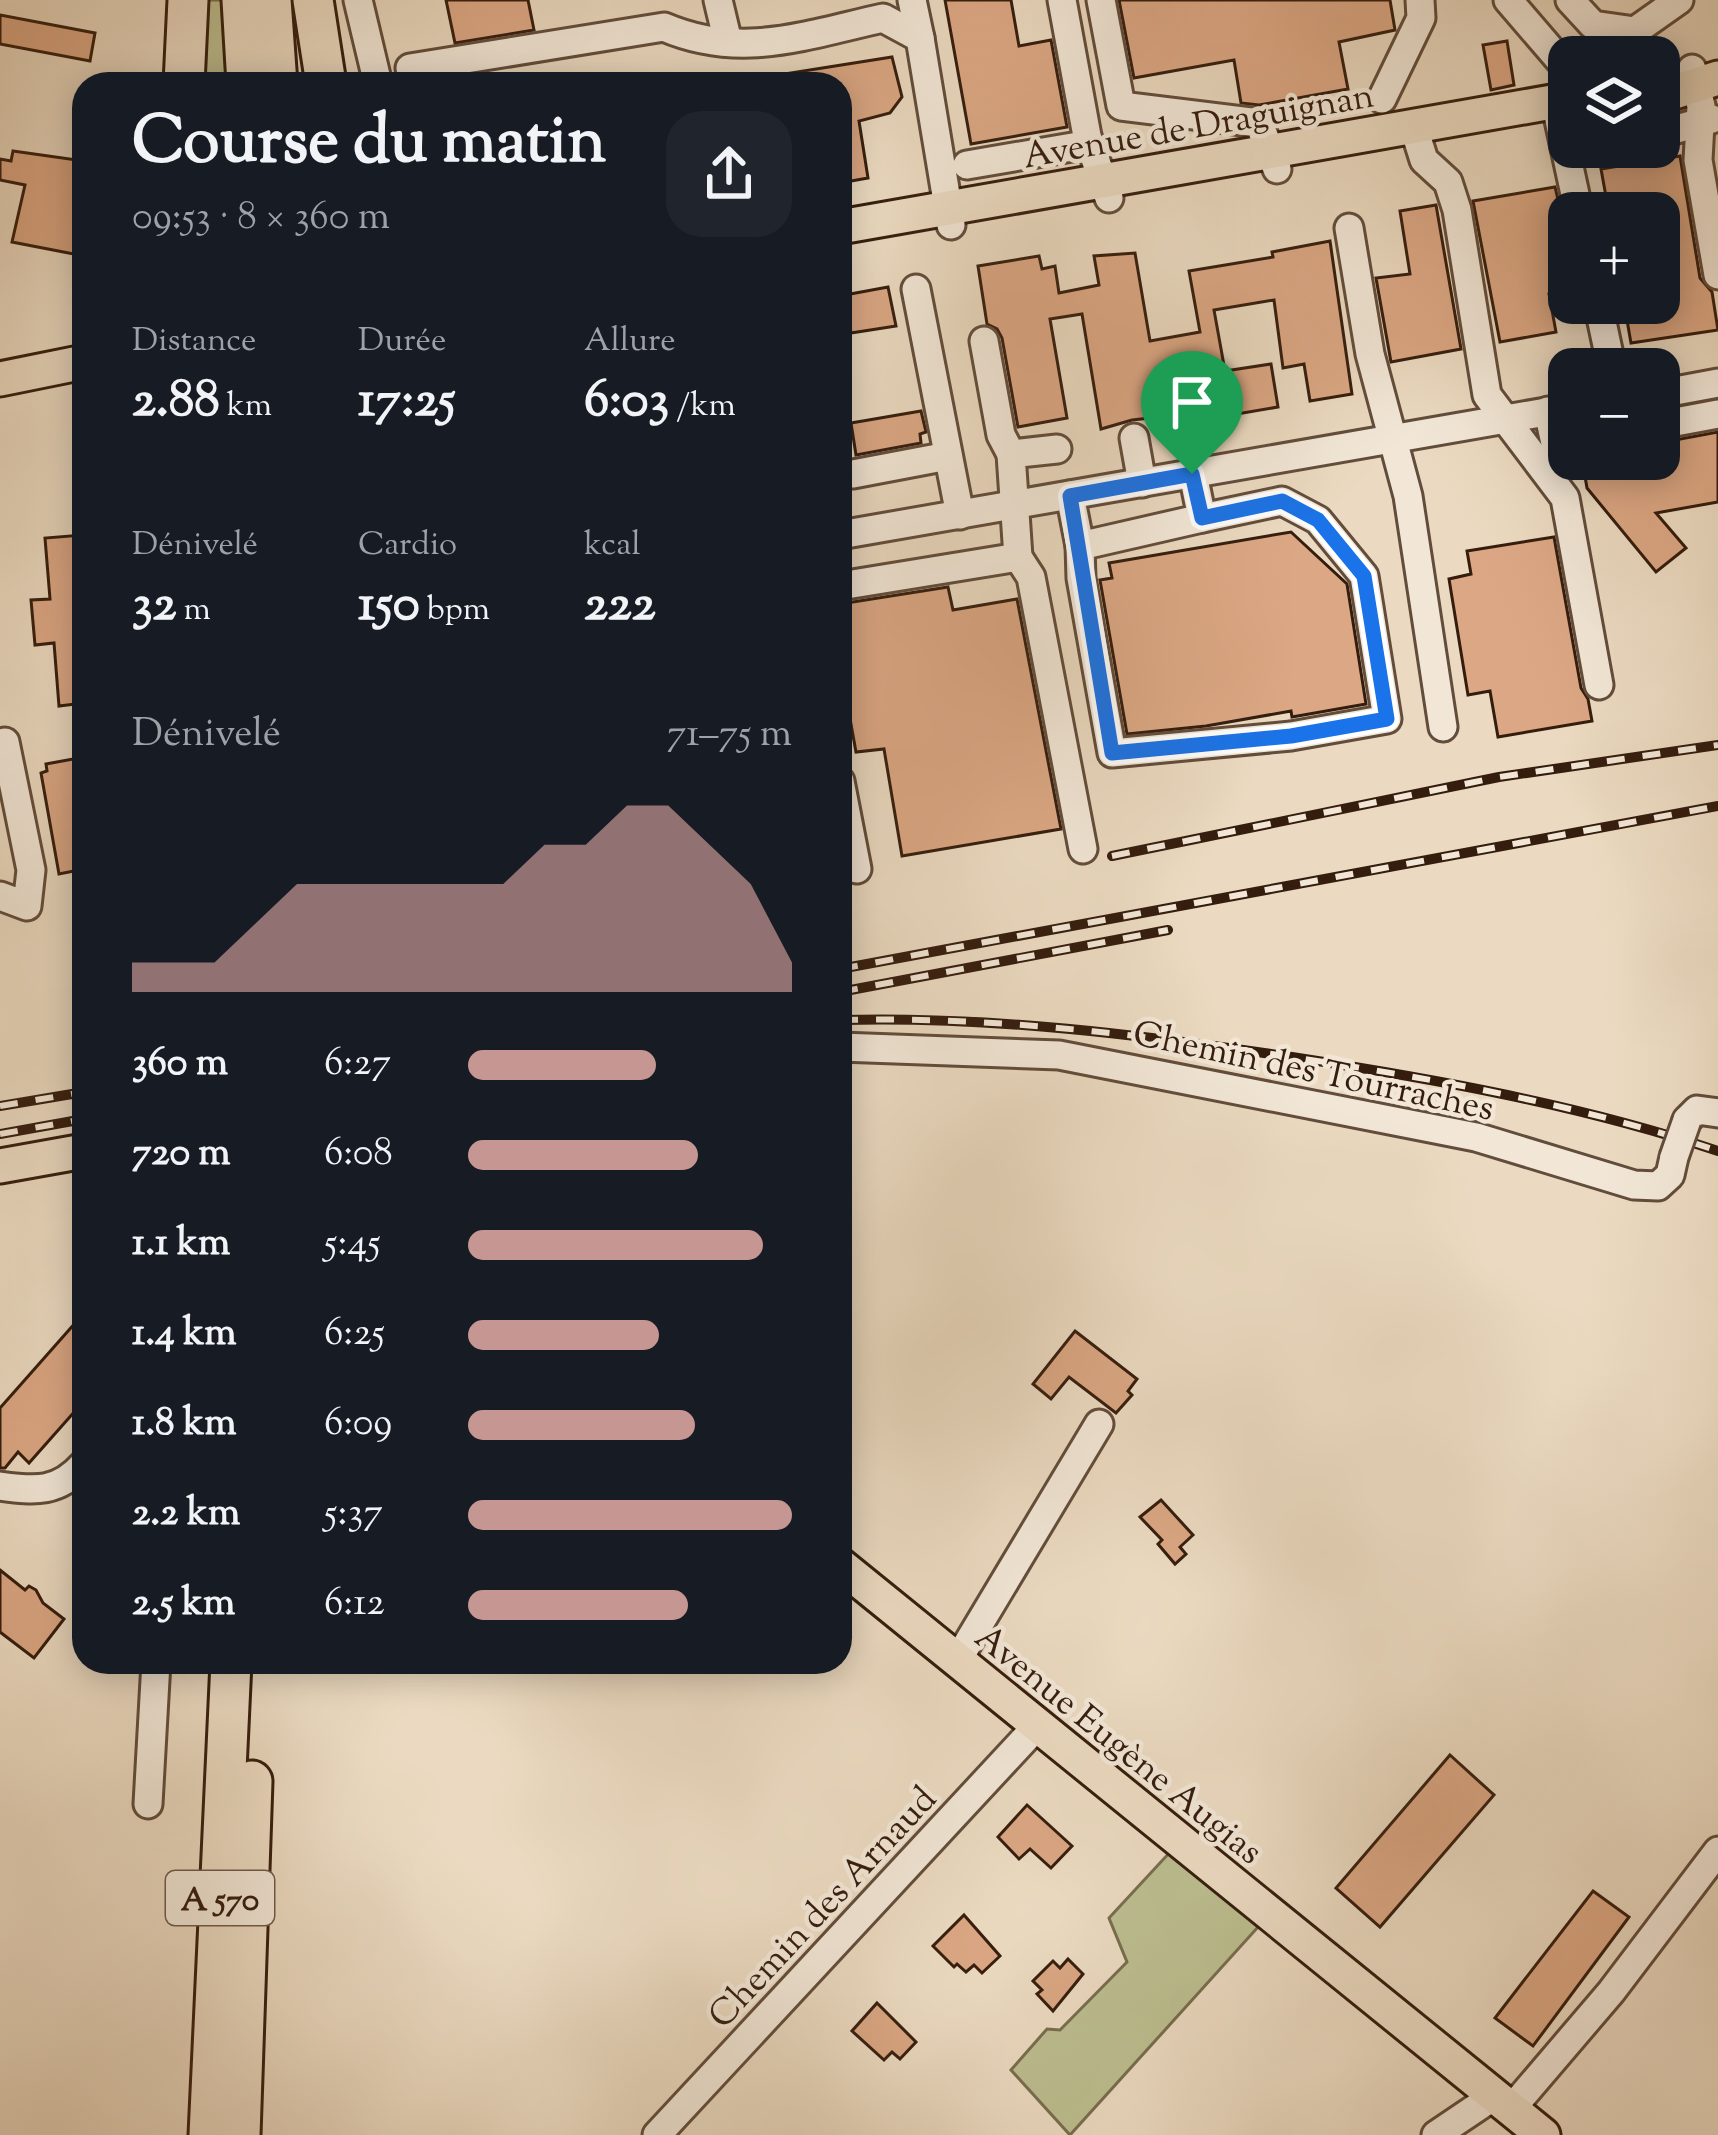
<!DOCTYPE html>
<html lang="fr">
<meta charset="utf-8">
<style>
body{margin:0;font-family:"Sorts Mill Goudy",serif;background:#20242c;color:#f1f3f6;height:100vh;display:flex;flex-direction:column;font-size:45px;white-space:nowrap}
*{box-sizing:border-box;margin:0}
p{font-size:39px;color:#9ea1a6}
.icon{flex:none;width:66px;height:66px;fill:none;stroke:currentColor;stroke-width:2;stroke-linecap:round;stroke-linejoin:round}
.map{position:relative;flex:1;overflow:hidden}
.side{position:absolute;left:72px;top:72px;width:780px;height:1602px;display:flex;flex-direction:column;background:#171b24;border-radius:36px;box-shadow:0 6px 30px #0003}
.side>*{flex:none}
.buttons{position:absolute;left:1548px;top:36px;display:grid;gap:24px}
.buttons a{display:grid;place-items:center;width:132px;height:132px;border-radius:24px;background:#171b24;box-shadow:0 6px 30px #0003;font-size:60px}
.pin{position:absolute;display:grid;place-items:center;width:102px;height:102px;color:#fff;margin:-123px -51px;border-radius:50% 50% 50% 0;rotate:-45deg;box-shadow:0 0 12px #0007}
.pin .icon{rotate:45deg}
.round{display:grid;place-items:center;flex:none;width:126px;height:126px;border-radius:36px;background:#20242c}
.summary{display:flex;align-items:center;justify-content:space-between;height:204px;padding:0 60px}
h1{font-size:66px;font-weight:800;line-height:90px}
.figures{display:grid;grid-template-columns:repeat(3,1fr);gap:18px;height:204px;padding:12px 60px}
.figures div{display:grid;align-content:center}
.figures b{font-size:51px;font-weight:800}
.figures small{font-size:33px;font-weight:400}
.figures p{font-size:33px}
.chart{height:336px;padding:24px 60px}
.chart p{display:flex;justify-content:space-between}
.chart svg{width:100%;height:216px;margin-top:12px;fill:#c59692;opacity:.7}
ul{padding:0 60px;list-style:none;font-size:39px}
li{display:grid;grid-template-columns:192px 144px 1fr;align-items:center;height:90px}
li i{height:30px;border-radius:15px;background:#c59692}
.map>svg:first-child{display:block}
.green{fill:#bcbe90;stroke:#786e4f;stroke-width:3}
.building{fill:#dba784;stroke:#351d0e;stroke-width:3}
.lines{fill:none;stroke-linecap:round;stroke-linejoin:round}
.minor-casing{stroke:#624c3b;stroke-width:33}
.major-casing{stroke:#351d0e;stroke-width:39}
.highway-casing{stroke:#351d0e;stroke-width:45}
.minor{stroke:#f2e7d7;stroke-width:27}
.major{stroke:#ebdac1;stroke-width:33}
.highway{stroke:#ebdac1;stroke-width:39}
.rail-casing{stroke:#351d0e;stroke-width:10}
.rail{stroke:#f2e7d7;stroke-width:6;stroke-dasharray:18;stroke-linecap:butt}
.minor-bridge-casing{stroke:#624c3b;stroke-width:33;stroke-linecap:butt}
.minor-bridge{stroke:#f2e7d7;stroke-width:27}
.route-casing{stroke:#fff;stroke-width:24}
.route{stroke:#1a73e8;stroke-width:15}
.labels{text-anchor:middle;stroke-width:9;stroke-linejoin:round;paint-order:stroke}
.shield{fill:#f2e7d7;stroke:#6e5a4a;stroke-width:3}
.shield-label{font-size:33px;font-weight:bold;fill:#351d0e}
.street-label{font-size:36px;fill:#351d0e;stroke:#f2e7d7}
</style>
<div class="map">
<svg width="1718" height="2135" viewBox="0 0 1718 2135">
<rect width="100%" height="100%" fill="#ebdac1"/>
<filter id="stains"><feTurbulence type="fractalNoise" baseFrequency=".00167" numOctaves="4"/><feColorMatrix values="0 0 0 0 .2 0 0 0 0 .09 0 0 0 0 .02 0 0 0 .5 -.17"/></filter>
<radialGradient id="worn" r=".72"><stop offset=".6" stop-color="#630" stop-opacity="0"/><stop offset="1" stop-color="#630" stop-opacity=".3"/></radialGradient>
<!-- green -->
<g class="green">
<polygon points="200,0 225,0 229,84 196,84"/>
<polygon points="1171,1851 1259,1926 1070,2135 1011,2070 1047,2029 1060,2030 1127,1962 1109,1918"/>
</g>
<!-- building -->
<g class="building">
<polygon points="446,0 528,0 534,30 455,43"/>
<polygon points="945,0 1011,0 1019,46 1051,40 1067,127 971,144"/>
<polygon points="1119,0 1390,0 1395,30 1339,42 1348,89 1259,105 1241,103 1234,60 1134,78"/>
<polygon points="0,15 95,33 90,61 0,44"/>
<polygon points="1507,41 1514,85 1491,90 1483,45"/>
<polygon points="892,57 902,97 890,113 859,121 868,178 840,183 840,84 778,84 778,75"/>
<polygon points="13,151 84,161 84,256 12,242 25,185 0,180 0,159 11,161"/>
<polygon points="1680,156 1700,278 1712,292 1718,330 1631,343 1624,303 1659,303 1659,213 1609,213 1601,169"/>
<polygon points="1555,187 1569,246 1569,278 1560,279 1563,291 1549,294 1556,332 1500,342 1473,201"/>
<polygon points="1436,205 1461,349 1391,362 1376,278 1410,274 1400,211"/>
<polygon points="1330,241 1352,394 1310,401 1304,364 1283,368 1274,300 1214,310 1225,371 1271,364 1278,407 1190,422 1188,414 1132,420 1101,429 1082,314 1050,319 1067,418 1018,427 1002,338 997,329 987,324 978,266 1039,256 1042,269 1055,266 1059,293 1099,285 1094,256 1135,253 1150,341 1200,332 1189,271 1273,257 1272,252"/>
<polygon points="888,287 896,326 851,333 845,295"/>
<polygon points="921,411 926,432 920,434 921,443 856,455 851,423"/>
<polygon points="1718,432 1718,502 1656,513 1686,548 1656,572 1587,488 1582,459 1659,459 1659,443"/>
<polygon points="1291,532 1347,584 1366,704 1292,717 1291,711 1206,726 1127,734 1100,580 1112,578 1109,563"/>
<polygon points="82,535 84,703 59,706 54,643 35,645 31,600 50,599 45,538"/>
<polygon points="1554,537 1581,688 1588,699 1592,721 1498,737 1490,691 1468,695 1449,579 1471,574 1467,551"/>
<polygon points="948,587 953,610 1017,599 1061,829 902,856 884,749 856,752 840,663 840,604"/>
<polygon points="84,757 84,869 59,874 41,773 47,771 46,764"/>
<polygon points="84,1313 84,1401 29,1463 18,1452 5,1468 0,1468 0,1408"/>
<polygon points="1075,1331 1137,1379 1128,1391 1132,1395 1116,1413 1069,1377 1051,1399 1033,1384"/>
<polygon points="1161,1500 1193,1535 1180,1547 1186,1554 1175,1564 1158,1544 1162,1540 1140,1517"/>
<polygon points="0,1570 25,1590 29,1586 36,1590 43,1603 64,1619 34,1658 0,1632"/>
<polygon points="1450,1755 1494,1795 1380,1927 1336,1888"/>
<polygon points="1027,1805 1072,1846 1051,1868 1030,1849 1019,1859 998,1837"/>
<polygon points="1593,1891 1629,1917 1533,2046 1495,2018"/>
<polygon points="964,1915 1000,1956 982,1973 974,1965 966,1972 957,1964 954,1967 933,1946"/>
<polygon points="1068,1959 1083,1974 1053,2011 1037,1994 1042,1990 1033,1981 1053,1961 1060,1968"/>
<polygon points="877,2003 916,2042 900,2059 892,2052 884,2060 852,2031"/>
</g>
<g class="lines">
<defs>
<g id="minor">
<polyline points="358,0 378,84"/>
<polyline points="718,0 728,42"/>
<polyline points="912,0 920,38"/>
<polyline points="1062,0 1087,136 1109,198"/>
<polyline points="1101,0 1121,106 1259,123 1277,169"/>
<polyline points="1508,0 1569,71"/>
<polyline points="1570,0 1593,25 1635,31 1679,0"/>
<path d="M410,68L664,27C741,60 806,35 883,18L920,38L951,225"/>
<polyline points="1692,69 1701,106 1698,160 1718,275"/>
<polyline points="1382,99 1421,18 1420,0"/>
<polyline points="1559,120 1579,213"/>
<polyline points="1413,125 1424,160 1448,182 1457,210 1487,395 1565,498 1599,685"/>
<polyline points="1659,134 1712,119"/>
<polyline points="1588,149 1599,147"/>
<polyline points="967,165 1090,144"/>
<polyline points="1349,228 1370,354 1408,496 1443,727"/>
<polyline points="916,289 960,515"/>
<polyline points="1598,303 1612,369"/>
<polyline points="984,341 1001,435 1011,454"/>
<polyline points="1659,394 1718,383"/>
<polyline points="1548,411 1555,443 1569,440"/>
<polyline points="1659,425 1718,414"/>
<polyline points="1134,438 1142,483"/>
<polyline points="853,474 948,456"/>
<polyline points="1070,495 1080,546 1202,518 1193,474"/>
<polyline points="840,535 1569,408"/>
<polyline points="1080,546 1081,578 1112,753 1291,736 1387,719 1364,576 1318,520 1282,501 1202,518"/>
<polyline points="1018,557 1031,577 1083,849"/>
<polyline points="840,586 1018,557 1011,454 1057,449"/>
<polyline points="0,743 5,742 31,870 27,906 0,896"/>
<polyline points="840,781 857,869"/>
<polyline points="840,1047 1059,1055 1476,1137 1634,1185 1658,1186 1670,1175 1674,1157"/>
<polyline points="1687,1120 1697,1110 1718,1113"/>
<path d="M0,1486C36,1491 58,1493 84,1464"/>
<polyline points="957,1661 1099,1424"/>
<polyline points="148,1804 156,1662"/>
<polyline points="1512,2108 1611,1992 1718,1851"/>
<polyline points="657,2135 1037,1726"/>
<polyline points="1436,2135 1482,2104 1492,2092"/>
</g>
<g id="major">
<polyline points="1659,97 1718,78"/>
<polyline points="840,227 1569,99"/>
<polyline points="0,379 84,362"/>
<polyline points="0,1166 84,1151"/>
<polyline points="840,1565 1543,2135"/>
</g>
<g id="highway">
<polyline points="242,0 247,84"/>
<polyline points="271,0 277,84"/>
<polyline points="313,0 326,84"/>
<polyline points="184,84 188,0"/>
<polyline points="209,2135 231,1662"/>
<polyline points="240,2135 252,1781"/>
</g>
</defs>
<!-- minor casing -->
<use href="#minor" class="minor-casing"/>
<!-- major casing -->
<use href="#major" class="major-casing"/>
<!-- highway casing -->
<use href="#highway" class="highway-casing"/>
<!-- minor -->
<use href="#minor" class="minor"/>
<!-- major -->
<use href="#major" class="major"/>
<!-- highway -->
<use href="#highway" class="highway"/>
<defs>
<g id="rail">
<polyline points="1112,856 1499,777 1718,745"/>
<polyline points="840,969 1718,806"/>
<polyline points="840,992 1168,930"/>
<path d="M840,1020C993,1016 1142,1035 1292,1057C1435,1079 1581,1105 1718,1151"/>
<polyline points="0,1106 84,1092"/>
<polyline points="0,1134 84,1119"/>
</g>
</defs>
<!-- rail casing -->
<use href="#rail" class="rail-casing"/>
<!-- rail -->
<use href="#rail" class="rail"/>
<defs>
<polyline id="minor-bridge" points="1674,1157 1687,1120"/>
</defs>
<!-- minor-bridge casing -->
<use href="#minor-bridge" class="minor-bridge-casing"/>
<!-- minor-bridge -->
<use href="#minor-bridge" class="minor-bridge"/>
</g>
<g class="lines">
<defs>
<polygon id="route" points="1192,474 1202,518 1282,501 1318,520 1364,576 1387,719 1291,736 1112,753 1070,496"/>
</defs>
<!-- route casing -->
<use href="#route" class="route-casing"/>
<!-- route -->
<use href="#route" class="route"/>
</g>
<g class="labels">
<!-- shield labels -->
<rect class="shield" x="166" y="1871" width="108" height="54" rx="9"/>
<g class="shield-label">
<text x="220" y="1910">A 570</text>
</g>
<!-- street labels -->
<g class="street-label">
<text transform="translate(1198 124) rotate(-10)" y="13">Avenue de Draguignan</text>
<text transform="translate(1314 1069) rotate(12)" y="13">Chemin des Tourraches</text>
<text transform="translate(1120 1743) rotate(39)" y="13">Avenue Eugène Augias</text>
<text transform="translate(821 1906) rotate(-47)" y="13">Chemin des Arnaud</text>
</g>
</g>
<rect width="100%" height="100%" filter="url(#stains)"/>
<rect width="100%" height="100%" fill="url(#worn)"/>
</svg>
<div class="buttons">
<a><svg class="icon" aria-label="layers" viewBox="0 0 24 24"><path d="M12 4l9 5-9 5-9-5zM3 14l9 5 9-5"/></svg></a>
<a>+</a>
<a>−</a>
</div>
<div class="pin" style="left:1192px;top:474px;background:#1e9e55"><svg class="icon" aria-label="arrive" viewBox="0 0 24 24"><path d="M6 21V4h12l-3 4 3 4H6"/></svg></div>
<section class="side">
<div class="summary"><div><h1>Course du matin</h1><p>09:53 · 8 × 360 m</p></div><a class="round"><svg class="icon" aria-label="share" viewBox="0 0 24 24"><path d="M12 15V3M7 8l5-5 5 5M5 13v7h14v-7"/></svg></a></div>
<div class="figures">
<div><p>Distance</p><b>2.88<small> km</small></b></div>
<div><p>Durée</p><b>17:25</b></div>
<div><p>Allure</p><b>6:03<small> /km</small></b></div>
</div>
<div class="figures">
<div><p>Dénivelé</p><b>32<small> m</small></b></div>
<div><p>Cardio</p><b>150<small> bpm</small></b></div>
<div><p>kcal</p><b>222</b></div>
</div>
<div class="chart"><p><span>Dénivelé</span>71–75 m</p>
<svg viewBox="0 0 160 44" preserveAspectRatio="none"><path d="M0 44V38L10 38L20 38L30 30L40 22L50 22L60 22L70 22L80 22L90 22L100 14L110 14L120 6L130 6L140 14L150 22L160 38V44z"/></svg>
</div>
<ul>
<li><b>360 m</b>6:27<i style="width:58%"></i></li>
<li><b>720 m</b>6:08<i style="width:71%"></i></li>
<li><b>1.1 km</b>5:45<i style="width:91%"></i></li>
<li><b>1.4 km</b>6:25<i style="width:59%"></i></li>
<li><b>1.8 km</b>6:09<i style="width:70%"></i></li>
<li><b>2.2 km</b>5:37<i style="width:100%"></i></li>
<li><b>2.5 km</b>6:12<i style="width:68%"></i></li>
</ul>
</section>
</div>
